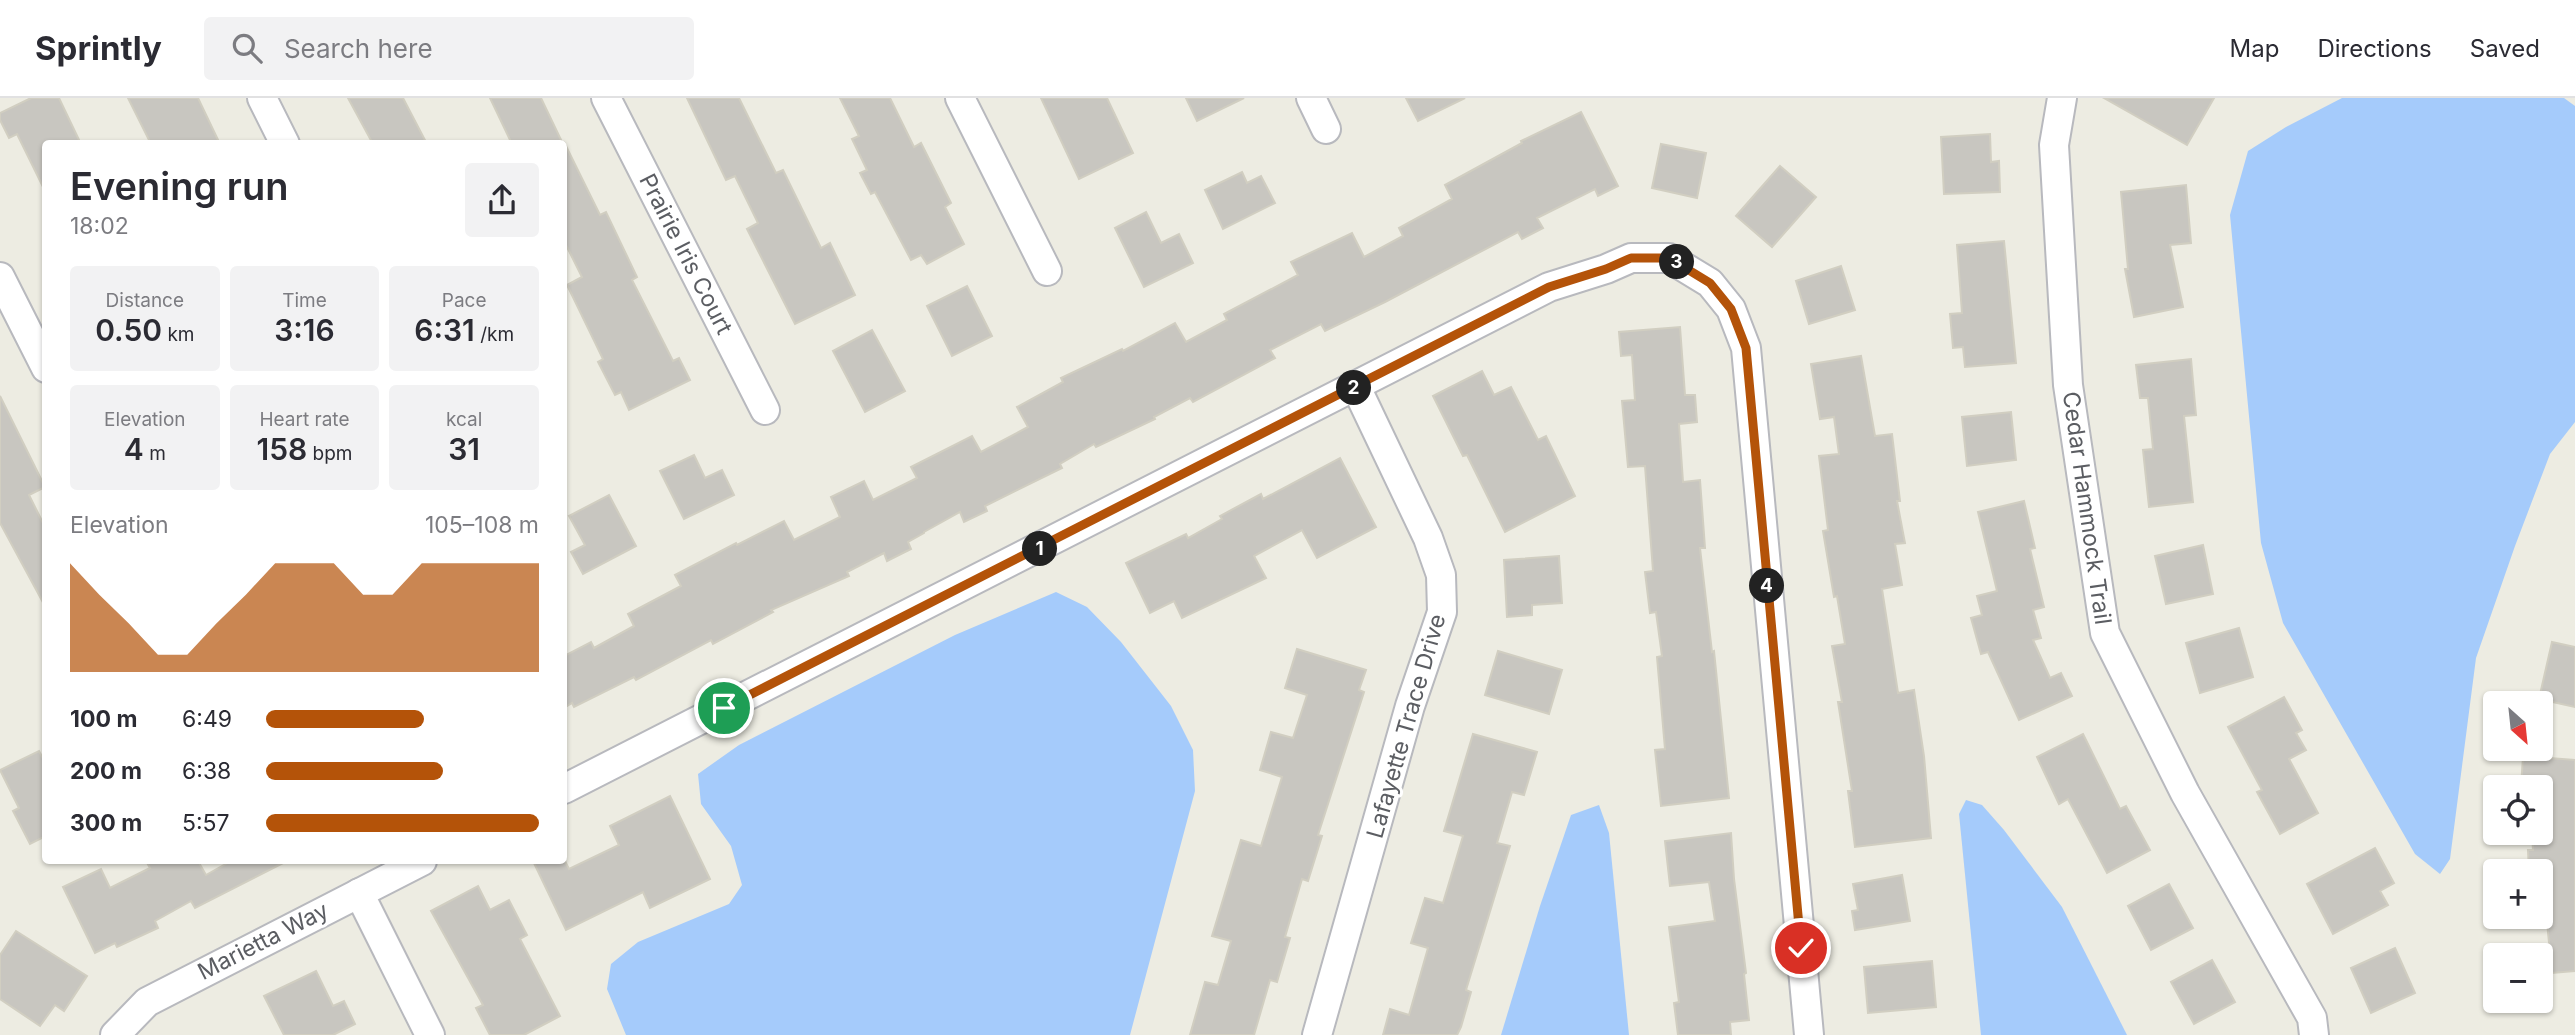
<!DOCTYPE html>
<meta charset="utf-8">
<style>
body{margin:0;font-family:Inter,sans-serif;background:#f2f2f3;color:#2b2b33;height:100vh;display:flex;flex-direction:column;font-size:26px;white-space:nowrap}
*{box-sizing:border-box;margin:0}
p{font-size:23px;color:#7c7c81}
.icon{flex:none;width:38px;height:38px;fill:none;stroke:currentColor;stroke-width:2;stroke-linecap:round;stroke-linejoin:round}
.map{position:relative;flex:1;overflow:hidden}
.drawer{position:absolute;left:42px;top:42px;width:525px;height:724px;display:flex;flex-direction:column;background:#fff;border-radius:7px;box-shadow:0 2px 5px #0004}
.drawer>*{flex:none}
.needle{width:46px;rotate:153deg}
.fabs{position:absolute;left:2483px;top:593px;display:grid;gap:14px}
.fabs a{display:grid;place-items:center;width:70px;height:70px;border-radius:7px;background:#fff;box-shadow:0 2px 5px #0004;font-size:35px}
.pin{position:absolute;display:grid;place-items:center;width:60px;height:60px;color:#fff;margin:-30px;border:4px solid #fff;border-radius:50%;box-shadow:0 2px 7px #0007}
.km{position:absolute;width:35px;height:35px;margin:-18px;border-radius:50%;background:#222;color:#fff;font-size:19px;line-height:35px;text-align:center}
.round{display:grid;place-items:center;flex:none;width:74px;height:74px;border-radius:7px;background:#f2f2f3}
.overview{display:flex;align-items:center;justify-content:space-between;height:119px;padding:0 28px}
h1{font-size:38px;font-weight:600;line-height:52px}
.figures{display:grid;grid-template-columns:repeat(3,1fr);gap:10px;height:119px;padding:7px 28px}
.figures div{display:grid;align-content:center;border-radius:7px;background:#f2f2f3;text-align:center}
.figures b{font-size:30px;font-weight:600}
.figures small{font-size:19px;font-weight:400}
.figures p{font-size:19px}
.chart{height:196px;padding:14px 28px}
.chart p{display:flex;justify-content:space-between}
.chart svg{width:100%;height:126px;margin-top:7px;fill:#b45309;opacity:.7}
ul{padding:0 28px;list-style:none;font-size:23px}
li{display:grid;grid-template-columns:112px 84px 1fr;align-items:center;height:52px}
li i{height:18px;border-radius:9px;background:#b45309}
header{display:flex;align-items:center;gap:42px;box-sizing:border-box;height:98px;padding:0 35px;background:#fff;border-bottom:2px solid #e1e1e2}
header strong{font-size:33px}
nav{display:flex;gap:38px;margin-inline-start:auto;font-size:24px}
.search{width:490px;height:63px;background:#f2f2f3;display:flex;align-items:center;gap:18px;box-sizing:border-box;padding:0 24px;border-radius:7px;color:#7c7c81;font-size:26px}
.map>svg:first-child{display:block}
.water{fill:#a5cbfb}
.building{fill:#c8c6c0;stroke:#d1cec1;stroke-width:2}
.lines{fill:none;stroke-linecap:round;stroke-linejoin:round}
.street-casing{stroke:#b8b9be;stroke-width:32}
.street{stroke:#fff;stroke-width:28}
.route-casing{stroke:#fff;stroke-width:14}
.route{stroke:#b45309;stroke-width:9}
.labels{text-anchor:middle;stroke-width:6;stroke-linejoin:round;paint-order:stroke}
.street-label{font-size:23px;fill:#5b5d62;stroke:#fff}
</style>
<header>
<strong>Sprintly</strong>
<div class="search"><svg class="icon" aria-label="search" viewBox="0 0 24 24"><circle cx="10" cy="10" r="6"/><path d="M15 15l6 6"/></svg>Search here</div>
<nav><a>Map</a><a>Directions</a><a>Saved</a></nav>
</header>
<div class="map">
<svg width="2575" height="937" viewBox="0 0 2575 937">
<rect width="100%" height="100%" fill="#edece2"/>
<!-- water -->
<g class="water">
<polygon points="2342,0 2564,0 2575,8 2575,324 2550,356 2515,448 2476,560 2450,761 2440,776 2415,756 2283,525 2261,445 2230,117 2248,53 2286,29"/>
<polygon points="1056,494 1087,509 1121,544 1171,608 1193,652 1195,693 1130,937 626,937 607,891 611,866 638,844 729,806 742,787 731,748 701,706 698,676 739,647 955,537"/>
<polygon points="1966,702 1982,707 2004,732 2062,809 2127,937 1981,937 1959,716"/>
<polygon points="1599,707 1609,735 1629,937 1501,937 1540,808 1571,717"/>
</g>
<!-- building -->
<g class="building">
<polygon points="31,0 59,0 81,46 46,46 46,95 17,36 9,40 0,22 0,15"/>
<polygon points="128,0 198,0 220,46 151,46"/>
<polygon points="348,0 403,0 427,46 373,46"/>
<polygon points="490,0 541,0 563,46 512,46"/>
<polygon points="687,0 739,0 776,75 783,72 821,150 830,145 855,197 795,226 747,131 758,125 735,78 726,82"/>
<polygon points="840,0 890,0 914,49 921,45 951,105 945,109 964,146 927,166 921,157 911,162 875,94 871,96 860,75 867,72 852,41 859,38"/>
<polygon points="1041,0 1107,0 1133,55 1079,81"/>
<polygon points="1186,0 1244,0 1197,23"/>
<polygon points="1406,0 1465,0 1418,23"/>
<polygon points="2104,0 2214,0 2187,47"/>
<polygon points="1581,14 1618,88 1598,98 1595,91 1537,120 1543,130 1522,141 1518,134 1385,204 1325,233 1321,226 1270,252 1275,260 1193,304 1190,300 1154,319 1155,321 1096,349 1094,346 1060,366 1062,370 985,408 987,413 964,424 960,414 924,434 924,435 908,444 911,451 887,463 884,455 847,474 849,478 771,512 773,514 713,546 711,542 636,582 634,579 574,609 572,605 564,610 564,558 591,544 594,550 634,528 628,516 681,488 675,477 736,445 737,447 784,423 794,442 840,419 831,399 864,383 873,402 917,380 911,369 972,338 981,354 1028,329 1017,309 1063,284 1061,280 1122,251 1123,253 1175,225 1186,244 1227,222 1224,216 1298,177 1291,164 1352,135 1364,159 1403,138 1399,130 1452,101 1445,87 1522,45 1521,43"/>
<polygon points="1990,36 1991,64 1999,63 2000,94 1944,96 1941,39"/>
<polygon points="564,44 600,117 606,114 637,179 632,182 673,263 679,260 690,282 629,312 621,294 615,297 598,264 603,261 567,187 582,179 564,143"/>
<polygon points="1661,46 1706,55 1697,100 1652,90"/>
<polygon points="1780,68 1816,99 1772,149 1736,118"/>
<polygon points="1242,74 1247,85 1261,78 1275,105 1223,131 1205,92"/>
<polygon points="2186,87 2191,145 2170,147 2183,209 2134,219 2125,171 2128,171 2121,94"/>
<polygon points="1146,114 1161,145 1179,136 1193,165 1144,189 1115,130"/>
<polygon points="2004,143 2016,265 1965,269 1963,249 1953,250 1950,216 1962,215 1957,147"/>
<polygon points="1841,168 1855,212 1809,226 1796,183"/>
<polygon points="967,188 992,238 952,258 927,208"/>
<polygon points="1680,229 1685,297 1695,297 1697,324 1679,326 1683,384 1700,382 1705,450 1700,450 1712,554 1714,553 1729,700 1661,708 1655,652 1665,651 1657,559 1662,558 1656,514 1650,515 1645,474 1653,473 1645,368 1628,369 1622,303 1635,302 1632,257 1621,258 1619,234"/>
<polygon points="872,232 905,293 865,314 833,253"/>
<polygon points="1861,258 1875,338 1892,336 1900,403 1897,403 1905,445 1895,446 1902,487 1882,491 1898,595 1914,592 1924,658 1931,740 1855,749 1848,693 1852,693 1838,604 1842,604 1832,548 1845,546 1837,498 1834,499 1823,433 1828,432 1819,358 1839,356 1834,319 1820,321 1811,266"/>
<polygon points="2191,261 2196,317 2184,318 2193,404 2149,409 2143,352 2153,351 2148,300 2140,300 2136,267"/>
<polygon points="1482,273 1494,297 1511,289 1538,342 1546,338 1575,398 1505,434 1467,357 1463,358 1433,298"/>
<polygon points="0,298 45,389 29,397 46,431 46,510 0,425"/>
<polygon points="2011,314 2016,362 1967,368 1962,319"/>
<polygon points="694,357 705,380 722,372 734,397 684,421 660,373"/>
<polygon points="1340,360 1376,429 1317,460 1302,432 1254,458 1266,480 1182,520 1174,503 1150,515 1126,465 1186,436 1188,440 1222,421 1220,418 1261,396 1263,401"/>
<polygon points="609,397 636,448 583,476 571,454 585,447 569,418"/>
<polygon points="2024,403 2035,450 2030,451 2044,509 2033,512 2041,540 2033,542 2050,580 2061,575 2072,598 2019,622 1988,554 1981,556 1971,520 1982,517 1977,498 1997,493 1978,414"/>
<polygon points="2203,447 2213,496 2166,506 2155,458"/>
<polygon points="1559,458 1562,505 1532,507 1532,517 1507,519 1504,462"/>
<polygon points="2239,530 2253,579 2200,595 2186,545"/>
<polygon points="2552,544 2575,549 2575,609 2539,601"/>
<polygon points="1297,551 1366,572 1359,592 1364,594 1318,737 1322,738 1308,783 1302,781 1285,839 1290,840 1277,884 1270,882 1254,937 1190,937 1205,884 1218,887 1231,843 1212,838 1241,742 1261,748 1282,679 1260,672 1271,634 1293,640 1307,597 1285,590"/>
<polygon points="1498,553 1562,572 1549,616 1485,597"/>
<polygon points="2284,599 2302,632 2296,635 2306,652 2289,661 2318,715 2280,736 2257,694 2262,692 2228,629"/>
<polygon points="1473,636 1537,654 1524,697 1512,694 1497,745 1510,748 1466,892 1471,894 1461,929 1457,937 1383,937 1390,911 1409,917 1428,850 1411,845 1425,800 1443,805 1463,738 1444,733"/>
<polygon points="2083,636 2120,711 2126,708 2150,752 2107,775 2068,701 2059,706 2037,659"/>
<polygon points="39,653 46,666 46,738 30,746 13,713 19,710 0,672"/>
<polygon points="2523,658 2575,662 2575,873 2552,875 2544,794 2541,794 2541,774 2529,774 2528,752 2533,752 2532,737 2541,737 2541,690 2521,690"/>
<polygon points="670,698 710,781 650,810 643,794 566,832 533,763 565,763 569,771 619,747 610,728"/>
<polygon points="1731,735 1734,781 1746,875 1744,876 1749,922 1730,924 1731,937 1678,937 1674,905 1679,904 1669,829 1715,823 1709,784 1670,788 1665,743"/>
<polygon points="2375,750 2394,785 2380,793 2388,807 2333,836 2307,786"/>
<polygon points="146,763 198,763 206,777 231,763 287,763 195,810 191,803 155,823 158,830 117,849 115,845 95,855 63,789 101,771 110,790 150,770"/>
<polygon points="1902,777 1910,823 1855,832 1852,813 1858,812 1853,786"/>
<polygon points="2169,786 2193,830 2151,852 2128,808"/>
<polygon points="478,788 490,812 509,802 527,837 520,841 560,918 524,937 490,937 476,910 483,907 431,813"/>
<polygon points="16,833 87,878 64,913 55,907 40,928 0,901 0,857"/>
<polygon points="2395,850 2415,895 2371,915 2351,870"/>
<polygon points="2212,862 2235,904 2194,926 2171,884"/>
<polygon points="1932,863 1936,909 1868,915 1864,869"/>
<polygon points="316,873 333,908 344,903 355,926 333,937 284,937 264,898"/>
</g>
<g class="lines">
<defs>
<g id="street">
<polyline points="262,0 285,46"/>
<polyline points="606,0 765,312"/>
<polyline points="960,0 1047,173"/>
<polyline points="1311,0 1326,31"/>
<polyline points="2062,0 2054,47 2068,287 2105,535 2185,695 2312,920 2314,937"/>
<polyline points="0,179 46,270"/>
<polyline points="564,691 1549,189 1606,171 1631,160 1669,160 1710,185 1731,211 1746,250 1809,937"/>
<polyline points="359,795 430,937"/>
<polyline points="115,937 147,904 422,763"/>
<polyline points="1317,937 1410,608 1442,514 1441,477 1428,440 1356,289"/>
</g>
</defs>
<!-- street casing -->
<use href="#street" class="street-casing"/>
<!-- street -->
<use href="#street" class="street"/>
</g>
<g class="lines">
<defs>
<polyline id="route" points="724,610 1549,189 1606,171 1631,160 1669,160 1710,185 1731,211 1746,250 1801,850"/>
</defs>
<!-- route casing -->
<use href="#route" class="route-casing"/>
<!-- route -->
<use href="#route" class="route"/>
</g>
<g class="labels">
<!-- street labels -->
<g class="street-label">
<text transform="translate(686 156) rotate(63)" y="8">Prairie Iris Court</text>
<text transform="translate(2087 410) rotate(82)" y="8">Cedar Hammock Trail</text>
<text transform="translate(1406 628) rotate(-74)" y="8">Lafayette Trace Drive</text>
<text transform="translate(263 843) rotate(-27)" y="8">Marietta Way</text>
</g>
</g>
</svg>
<div class="fabs">
<a><svg class="needle" viewBox="-14 -14 28 28"><path d="M0-13l5 13h-10z" fill="#e53935"/><path d="M0 13l5-13h-10z" fill="#7c7c81"/></svg></a>
<a><svg class="icon" aria-label="locate" viewBox="0 0 24 24"><circle cx="12" cy="12" r="6"/><path d="M12 2v4M12 18v4M2 12h4M18 12h4"/></svg></a>
<a>+</a>
<a>−</a>
</div>
<div class="pin" style="left:724px;top:610px;background:#1e9e55"><svg class="icon" aria-label="arrive" viewBox="0 0 24 24"><path d="M6 21V4h12l-3 4 3 4H6"/></svg></div>
<div class="pin" style="left:1801px;top:850px;background:#d93025"><svg class="icon" aria-label="check" viewBox="0 0 24 24"><path d="M5 12l5 5 9-10"/></svg></div>
<b class="km" style="left:1040px;top:451px">1</b>
<b class="km" style="left:1354px;top:290px">2</b>
<b class="km" style="left:1677px;top:164px">3</b>
<b class="km" style="left:1767px;top:488px">4</b>
<section class="drawer">
<div class="overview"><div><h1>Evening run</h1><p>18:02</p></div><a class="round"><svg class="icon" aria-label="share" viewBox="0 0 24 24"><path d="M12 15V3M7 8l5-5 5 5M5 13v7h14v-7"/></svg></a></div>
<div class="figures">
<div><p>Distance</p><b>0.50<small> km</small></b></div>
<div><p>Time</p><b>3:16</b></div>
<div><p>Pace</p><b>6:31<small> /km</small></b></div>
</div>
<div class="figures">
<div><p>Elevation</p><b>4<small> m</small></b></div>
<div><p>Heart rate</p><b>158<small> bpm</small></b></div>
<div><p>kcal</p><b>31</b></div>
</div>
<div class="chart"><p><span>Elevation</span>105–108 m</p>
<svg viewBox="0 0 160 44" preserveAspectRatio="none"><path d="M0 44V6L10 17L20 27L30 38L40 38L50 27L60 17L70 6L80 6L90 6L100 17L110 17L120 6L130 6L140 6L150 6L160 6V44z"/></svg>
</div>
<ul>
<li><b>100 m</b>6:49<i style="width:58%"></i></li>
<li><b>200 m</b>6:38<i style="width:65%"></i></li>
<li><b>300 m</b>5:57<i style="width:100%"></i></li>
</ul>
</section>
</div>
